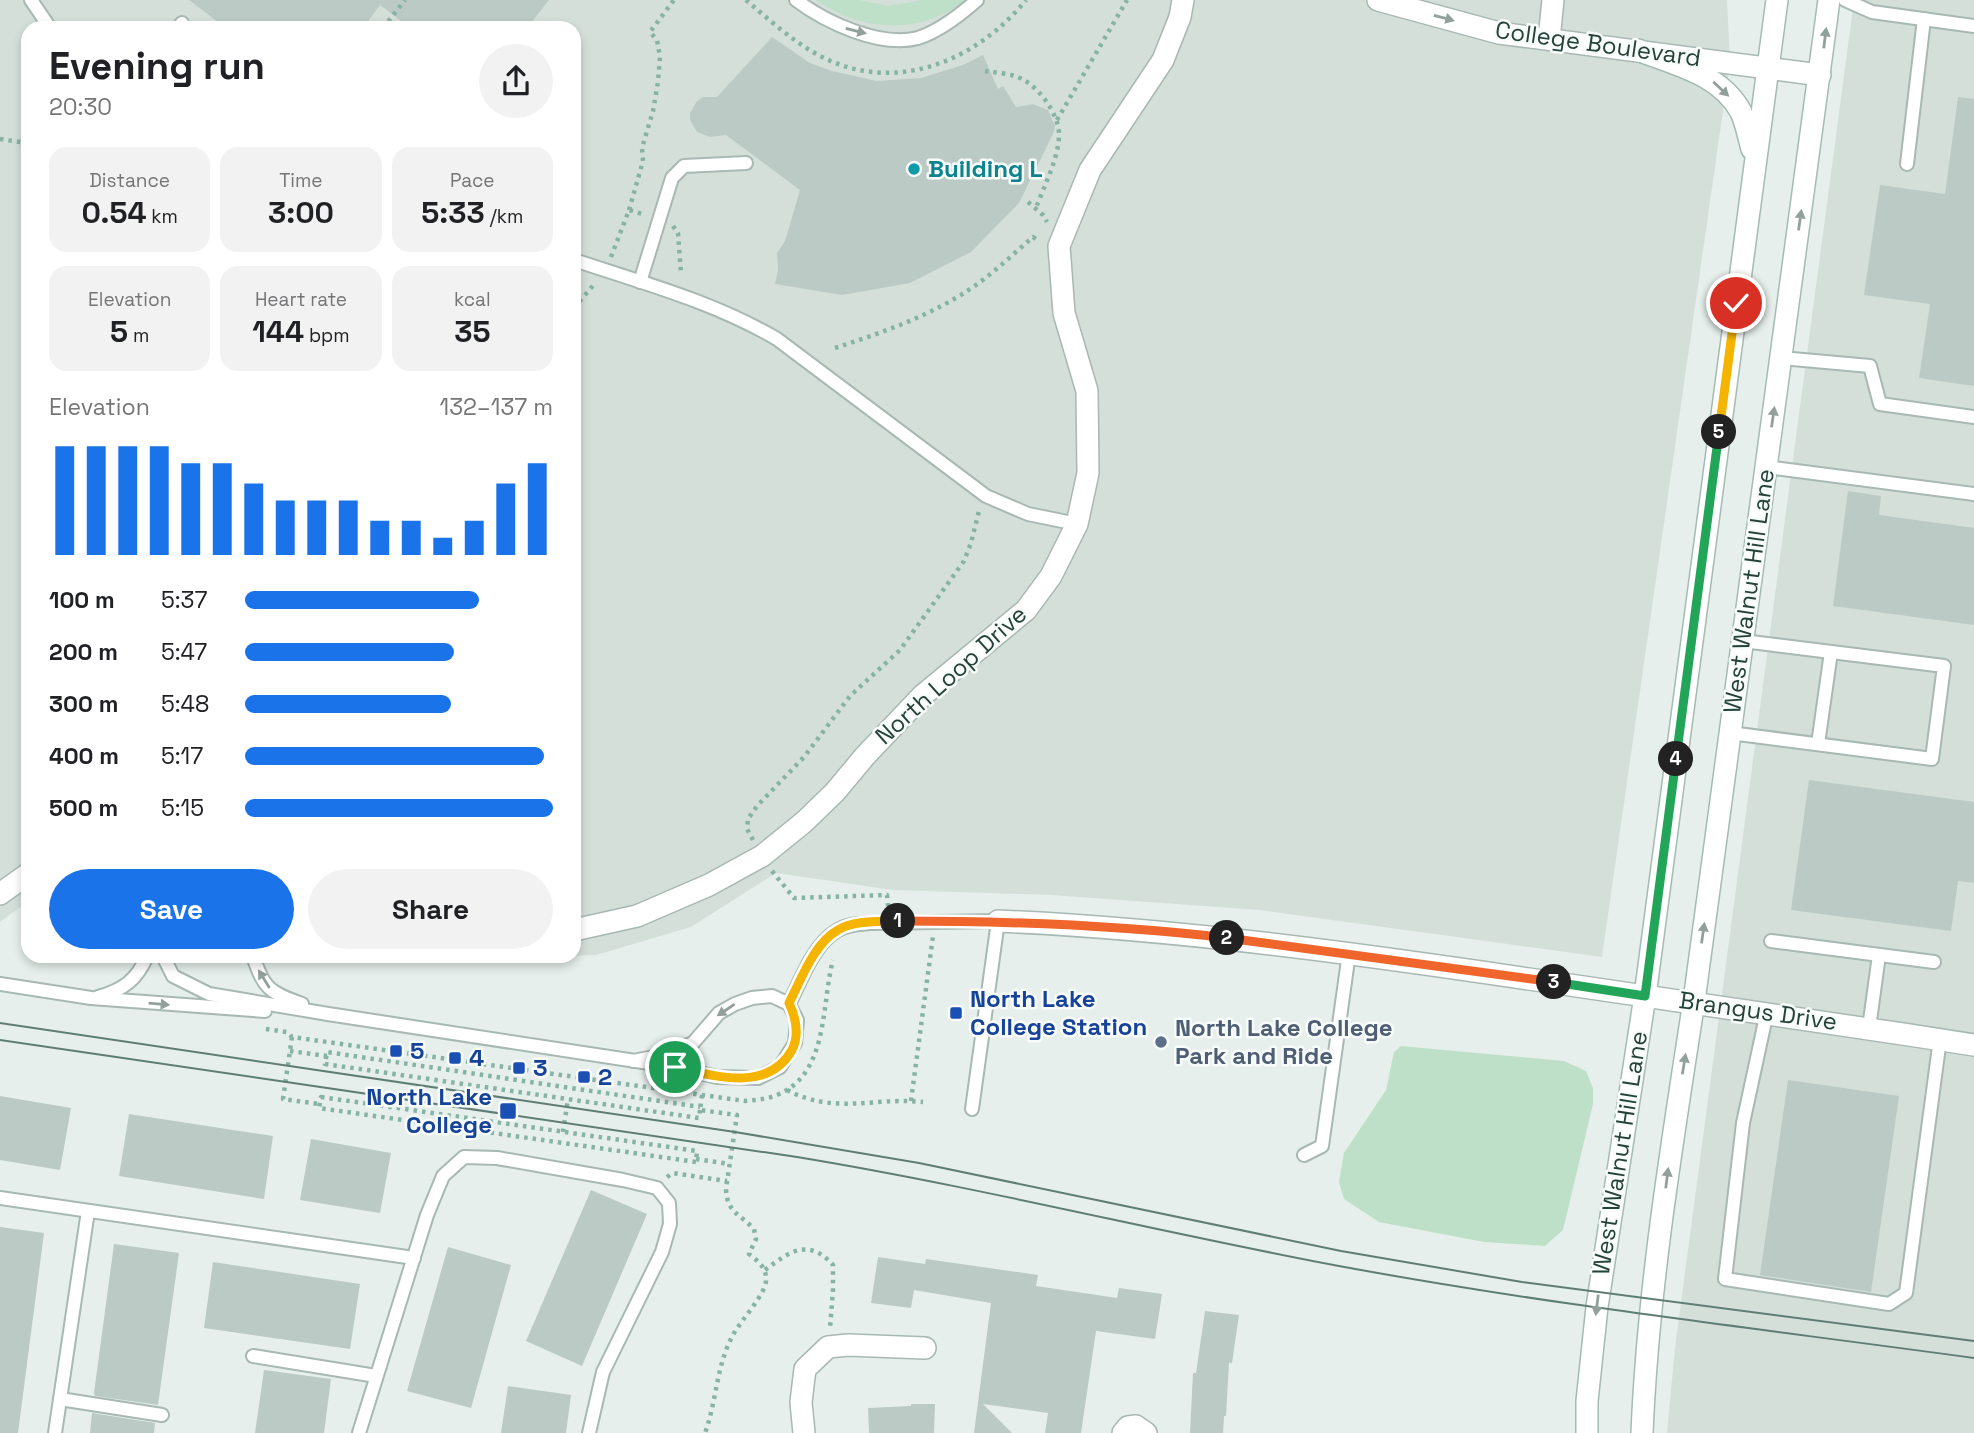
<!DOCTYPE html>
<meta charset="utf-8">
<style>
body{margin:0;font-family:"Space Grotesk",sans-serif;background:#f2f2f2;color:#202124;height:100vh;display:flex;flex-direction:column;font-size:26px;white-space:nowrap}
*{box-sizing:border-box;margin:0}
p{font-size:23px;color:#757577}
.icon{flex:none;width:38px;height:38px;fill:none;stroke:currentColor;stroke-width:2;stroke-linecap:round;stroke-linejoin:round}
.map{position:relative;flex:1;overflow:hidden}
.drawer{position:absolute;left:21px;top:21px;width:560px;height:942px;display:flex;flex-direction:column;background:#fff;border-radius:21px;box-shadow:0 4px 10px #0003}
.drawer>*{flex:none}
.pin{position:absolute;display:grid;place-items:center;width:60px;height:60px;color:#fff;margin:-30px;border:4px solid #fff;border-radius:50%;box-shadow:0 2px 7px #0007}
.km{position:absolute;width:35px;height:35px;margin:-18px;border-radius:50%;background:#222;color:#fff;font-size:19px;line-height:35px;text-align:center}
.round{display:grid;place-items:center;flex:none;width:74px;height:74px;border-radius:37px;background:#f2f2f2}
.summary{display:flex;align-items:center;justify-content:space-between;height:119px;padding:0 28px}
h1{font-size:38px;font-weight:700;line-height:52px}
.metrics{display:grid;grid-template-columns:repeat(3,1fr);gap:10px;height:119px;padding:7px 28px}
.metrics div{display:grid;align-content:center;border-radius:18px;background:#f2f2f2;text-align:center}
.metrics b{font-size:30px;font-weight:700}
.metrics small{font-size:19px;font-weight:400}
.metrics p{font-size:19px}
.chart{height:196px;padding:14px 28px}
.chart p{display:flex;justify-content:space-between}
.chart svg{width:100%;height:126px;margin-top:7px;stroke:#1a73e8;stroke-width:6}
.primary-button{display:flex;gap:14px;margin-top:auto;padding:14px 28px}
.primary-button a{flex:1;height:80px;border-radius:42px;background:#1a73e8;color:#fff;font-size:28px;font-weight:700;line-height:80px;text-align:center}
.primary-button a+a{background:#f2f2f2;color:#202124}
ul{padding:0 28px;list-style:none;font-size:23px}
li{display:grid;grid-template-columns:112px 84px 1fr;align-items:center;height:52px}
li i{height:18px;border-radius:9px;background:#1a73e8}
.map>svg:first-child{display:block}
.built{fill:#d4dfda}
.green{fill:#bfe0c8}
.building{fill:#bbcac4}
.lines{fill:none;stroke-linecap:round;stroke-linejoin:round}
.service-casing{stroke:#a8b8b2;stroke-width:16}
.minor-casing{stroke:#a8b8b2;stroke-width:24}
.secondary-casing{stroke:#a4bbb3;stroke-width:24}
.path{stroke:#86b3a5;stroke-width:4.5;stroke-dasharray:3.5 5;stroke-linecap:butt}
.service{stroke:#fff;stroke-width:12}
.minor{stroke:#fff;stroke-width:21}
.secondary{stroke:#fff;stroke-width:21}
.tram{stroke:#5f7d75;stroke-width:2}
.oneway{fill:#92a09c}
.split-1-casing{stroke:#fff;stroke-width:14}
.split-2-casing{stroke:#fff;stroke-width:14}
.split-3-casing{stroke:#fff;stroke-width:14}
.split-4-casing{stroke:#fff;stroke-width:14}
.split-5-casing{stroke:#fff;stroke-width:14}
.split-6-casing{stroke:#fff;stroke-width:14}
.split-1{stroke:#f5b400;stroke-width:9}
.split-2{stroke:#f0652b;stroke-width:9}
.split-3{stroke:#f0652b;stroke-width:9}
.split-4{stroke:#22a559;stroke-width:9}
.split-5{stroke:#22a559;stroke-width:9}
.split-6{stroke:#f5b400;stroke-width:9}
.culture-dot{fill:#0f9aa8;stroke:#f7fbf9;stroke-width:2.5}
.transit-dot{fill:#1a4fb4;stroke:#f7fbf9;stroke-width:2.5}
.service-dot{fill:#5c6f8a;stroke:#f7fbf9;stroke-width:2.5}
.labels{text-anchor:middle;stroke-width:5;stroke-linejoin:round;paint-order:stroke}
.street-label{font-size:24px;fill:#24423a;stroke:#f7fbf9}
.culture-label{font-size:24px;font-weight:bold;fill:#0d838f;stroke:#f7fbf9;text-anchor:start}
.transit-label{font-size:24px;font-weight:bold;fill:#164399;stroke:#f7fbf9;text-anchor:start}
.service-label{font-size:24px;font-weight:bold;fill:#4e5e75;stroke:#f7fbf9;text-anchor:start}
</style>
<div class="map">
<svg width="1974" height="1433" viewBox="0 0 1974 1433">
<rect width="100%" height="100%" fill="#e6efeb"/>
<!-- built -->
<g class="built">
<polygon points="0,0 1727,0 1730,62 1602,957 1259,910 1052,895 893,890 776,873 691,927 596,955 480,959 431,956 574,956 574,28 28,28 28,901 0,922"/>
<polygon points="1854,0 1974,0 1974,1433 1667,1433 1675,1348"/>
</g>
<!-- green -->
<g class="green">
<path d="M816,0H859L888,6L922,0H966C919,35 864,33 816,0Z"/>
<polygon points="1401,1046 1564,1061 1586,1071 1593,1088 1593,1104 1563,1230 1545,1246 1484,1242 1379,1222 1344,1199 1339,1182 1344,1153 1386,1090 1394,1052"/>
</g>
<!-- building -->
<g class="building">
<polygon points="189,0 549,0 527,28 410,28 380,5 363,28 226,28"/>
<polygon points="772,37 810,63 832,71 877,81 921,78 963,65 983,55 998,89 1003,86 1016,107 1033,104 1048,110 1055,126 1053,134 1019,203 971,252 910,283 842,295 775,284 778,270 777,253 785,241 800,190 726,135 710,137 697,132 690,120 690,113 697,101 703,97 717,97"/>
<polygon points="1958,97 1974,99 1974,386 1919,378 1930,304 1864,295 1880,185 1945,194"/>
<polygon points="1848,491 1881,496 1879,515 1974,528 1974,625 1833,606"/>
<polygon points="1809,780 1974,802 1974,883 1958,881 1951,931 1791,910"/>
<polygon points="1788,1080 1899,1096 1871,1292 1760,1275"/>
<polygon points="0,1096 71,1108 60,1170 0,1160"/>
<polygon points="129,1114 273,1136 264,1199 119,1176"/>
<polygon points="311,1139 391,1153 380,1213 300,1200"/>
<polygon points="591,1190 647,1214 582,1366 526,1341"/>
<polygon points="0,1227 44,1233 18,1433 0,1433"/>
<polygon points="114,1244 179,1253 158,1405 95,1396 94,1393"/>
<polygon points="448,1247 511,1265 471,1408 407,1391"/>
<polygon points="878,1257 925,1264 926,1259 1038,1275 1036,1286 1117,1298 1119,1288 1162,1294 1155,1339 1096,1331 1081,1433 1045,1433 1048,1413 983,1404 1012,1433 974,1433 991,1303 914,1290 911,1308 871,1303"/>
<polygon points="213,1262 360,1284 350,1349 204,1328"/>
<polygon points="1205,1311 1239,1315 1232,1363 1229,1363 1226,1416 1224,1416 1223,1433 1190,1433 1193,1373 1196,1373"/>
<polygon points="264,1370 331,1379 324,1433 255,1433"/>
<polygon points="508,1386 571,1395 566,1433 501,1433"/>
<polygon points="911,1404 935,1404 934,1433 869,1433 868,1408 911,1406"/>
<polygon points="92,1413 155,1423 154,1433 90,1433"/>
</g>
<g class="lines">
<defs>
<g id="service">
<polyline points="31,0 50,28"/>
<path d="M796,0C825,22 880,48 918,38C940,31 960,15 977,0"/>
<polyline points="1845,0 1872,12 1974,26"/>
<polyline points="178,28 182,23"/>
<polyline points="1907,164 1924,19"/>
<path d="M574,260C643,283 714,302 777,339L986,496L1028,514L1077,524"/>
<polyline points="640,282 672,178 684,166 746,163"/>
<polyline points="1781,358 1870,366 1880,404 1974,417"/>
<polyline points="1766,467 1974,494"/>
<polyline points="1730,733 1932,759 1944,666 1743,641"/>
<polyline points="1818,744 1831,652"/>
<polyline points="1771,941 1934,962"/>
<polyline points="163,956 173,976 209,994 328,1014 675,1067 717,1077 758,1078 780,1067 795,1043 797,1020 789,1004 772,996 752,998 735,1004 719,1013 693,1043 664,1055 633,1061"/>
<path d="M253,956C264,989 269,992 302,1004"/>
<polyline points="0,984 91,998 265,1011"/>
<path d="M98,997C123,990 137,980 147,956"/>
<path d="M789,1004C801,980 814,943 838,930C847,924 859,924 870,923L998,921L972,1109"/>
<polyline points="1767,1012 1743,1123 1725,1279 1889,1304 1906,1293 1940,1039"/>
<polyline points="1869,1028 1879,955"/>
<polyline points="1304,1155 1322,1146 1349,953"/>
<polyline points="0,1198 414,1258"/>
<polyline points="253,1356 376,1376"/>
<polyline points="60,1399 162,1415"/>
<polyline points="55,1433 88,1211"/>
<polyline points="359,1433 427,1215 443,1176 464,1157 497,1158 623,1180 657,1188 669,1203 670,1224 662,1252 603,1372 589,1433"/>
</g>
<g id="minor">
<polyline points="1378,0 1499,33 1820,75"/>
<polyline points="1549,39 1553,0"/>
<polyline points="0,894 28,874"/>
<path d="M998,921C1177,929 1353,953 1529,979C1678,1000 1826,1022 1974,1045"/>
<polyline points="574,930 637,916 709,885 762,856 804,822 835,792 865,756 923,695 1026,610 1051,576 1077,524 1088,473 1087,391 1064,313 1059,246 1090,170 1163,60 1180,17 1183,0"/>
<polyline points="804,1433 801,1402 805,1369 828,1347 848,1345 925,1348"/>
<polyline points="1123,1433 1128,1427 1136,1426 1146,1433"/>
</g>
<g id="secondary">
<path d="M1638,50C1676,65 1721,74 1741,112C1746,123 1749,138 1752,149"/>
<polyline points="1587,1433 1587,1401 1597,1307 1645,996 1777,0"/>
<path d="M1642,1433C1648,1288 1672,1144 1694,1001L1829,0"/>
</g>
</defs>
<!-- service casing -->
<use href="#service" class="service-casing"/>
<!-- minor casing -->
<use href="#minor" class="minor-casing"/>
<!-- secondary casing -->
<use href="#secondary" class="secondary-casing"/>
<!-- path -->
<g class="path">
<path d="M746,0C767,18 789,38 813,52C889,97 974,64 1026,0"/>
<polyline points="383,28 405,0"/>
<path d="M28,62C21,78 23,92 28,109"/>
<path d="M985,71C997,73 1011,73 1022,79C1040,88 1060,116 1059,136C1058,160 1044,186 1036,208"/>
<polyline points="1057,120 1127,0"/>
<polyline points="0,139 28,143"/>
<polyline points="1028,202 1043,215 1047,222"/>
<polyline points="629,210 643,161 642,148 653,111 658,82 660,57 657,40 650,32 674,0"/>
<polyline points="673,226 678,233 681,273"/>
<polyline points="611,257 629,210 646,215"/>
<polyline points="574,308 596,282"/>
<path d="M835,348C881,333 930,316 970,289C993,274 1013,254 1033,237L1039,241"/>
<polyline points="753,840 747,829 748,819 757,806 804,757 850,696 900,650 964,561 971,543 979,511"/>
<polyline points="772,871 794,898 887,895 888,906"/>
<path d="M266,1029L287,1032L292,1037L745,1101C756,1100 767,1099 777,1095C829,1074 821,1005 833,960"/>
<polyline points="292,1037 283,1099 319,1104"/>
<polyline points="290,1051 327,1056"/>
<path d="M787,1090C835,1115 872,1097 923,1102"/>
<path d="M702,1095L700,1110L737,1115L726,1189C727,1213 740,1214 754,1229L756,1239L749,1254C757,1260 767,1268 766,1280C766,1294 741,1320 733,1335C716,1366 717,1400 705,1433"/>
<polygon points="321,1097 697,1151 696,1162 319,1108"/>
<polyline points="911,1101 933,936"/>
<polyline points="700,1110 699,1118 325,1064 327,1052 700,1107"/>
<polyline points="563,1132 568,1099"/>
<polyline points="696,1159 730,1164"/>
<polyline points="667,1177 673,1173 727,1181"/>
<path d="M765,1270C789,1252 808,1237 833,1265V1290L830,1328"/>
</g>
<!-- service -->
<use href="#service" class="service"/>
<!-- minor -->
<use href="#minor" class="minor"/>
<!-- secondary -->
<use href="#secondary" class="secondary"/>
<!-- tram -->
<g class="tram">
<polyline points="0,1023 735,1132 919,1163 1341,1251 1522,1282 1974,1341"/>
<path d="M0,1040L797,1157C979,1187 1158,1232 1339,1266C1549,1305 1762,1329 1974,1358"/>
</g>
</g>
<!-- one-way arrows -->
<defs><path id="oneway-solid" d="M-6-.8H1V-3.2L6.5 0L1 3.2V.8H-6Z" transform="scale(1.75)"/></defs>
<g class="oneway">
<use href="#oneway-solid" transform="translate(1444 18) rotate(15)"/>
<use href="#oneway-solid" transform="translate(856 31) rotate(14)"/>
<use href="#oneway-solid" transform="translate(1825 38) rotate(-83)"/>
<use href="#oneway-solid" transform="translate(1721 89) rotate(43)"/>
<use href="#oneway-solid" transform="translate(1800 220) rotate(-82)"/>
<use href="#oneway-solid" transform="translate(1773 417) rotate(-82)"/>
<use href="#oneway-solid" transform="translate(1703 933) rotate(-82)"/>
<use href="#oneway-solid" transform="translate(264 979) rotate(-122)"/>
<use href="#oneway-solid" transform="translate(159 1004) rotate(5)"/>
<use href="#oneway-solid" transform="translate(726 1010) rotate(146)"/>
<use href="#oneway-solid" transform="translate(1684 1064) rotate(-81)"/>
<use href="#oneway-solid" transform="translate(1667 1178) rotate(-83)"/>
<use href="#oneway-solid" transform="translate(1597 1305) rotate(97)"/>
</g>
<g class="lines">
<defs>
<path id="split-1" d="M675,1067C714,1076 768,1093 792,1050C800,1034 796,1018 789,1003C801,980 814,943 838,930C854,920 880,922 898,921"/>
<path id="split-2" d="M898,921C1009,921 1118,925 1227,938"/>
<polyline id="split-3" points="1227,938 1554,982"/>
<polyline id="split-4" points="1554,982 1645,996 1676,759"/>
<polyline id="split-5" points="1676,759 1719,432"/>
<polyline id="split-6" points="1719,432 1736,303"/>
</defs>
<!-- split-1 casing -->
<use href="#split-1" class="split-1-casing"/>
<!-- split-2 casing -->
<use href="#split-2" class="split-2-casing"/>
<!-- split-3 casing -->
<use href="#split-3" class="split-3-casing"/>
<!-- split-4 casing -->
<use href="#split-4" class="split-4-casing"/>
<!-- split-5 casing -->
<use href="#split-5" class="split-5-casing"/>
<!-- split-6 casing -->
<use href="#split-6" class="split-6-casing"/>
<!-- split-1 -->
<use href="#split-1" class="split-1"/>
<!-- split-2 -->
<use href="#split-2" class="split-2"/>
<!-- split-3 -->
<use href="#split-3" class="split-3"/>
<!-- split-4 -->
<use href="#split-4" class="split-4"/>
<!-- split-5 -->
<use href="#split-5" class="split-5"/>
<!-- split-6 -->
<use href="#split-6" class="split-6"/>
</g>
<!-- markers -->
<circle class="culture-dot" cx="914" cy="169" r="7"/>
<g class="transit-dot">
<rect x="949" y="1006" width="14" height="14" rx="3.5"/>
<rect x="389" y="1044" width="14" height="14" rx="3.5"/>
<rect x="448" y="1051" width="14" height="14" rx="3.5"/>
<rect x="512" y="1061" width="14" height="14" rx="3.5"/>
<rect x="577" y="1070" width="14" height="14" rx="3.5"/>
<rect x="499" y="1102" width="18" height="18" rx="3.5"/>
</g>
<circle class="service-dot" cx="1161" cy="1042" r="7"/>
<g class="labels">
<!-- street labels -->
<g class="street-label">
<text transform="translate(1598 44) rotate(8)" y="8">College Boulevard</text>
<text transform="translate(1749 591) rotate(-82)" y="8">West Walnut Hill Lane</text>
<text transform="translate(951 675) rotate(-42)" y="8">North Loop Drive</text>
<text transform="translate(1758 1011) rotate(8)" y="8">Brangus Drive</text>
<text transform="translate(1620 1153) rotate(-81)" y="8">West Walnut Hill Lane</text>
</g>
<!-- culture labels -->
<g class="culture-label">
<text x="928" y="177">Building L</text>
</g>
<!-- transit labels -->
<g class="transit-label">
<text x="970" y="1007">North Lake<tspan x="970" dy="28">College Station</tspan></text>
<text x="410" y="1059">5</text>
<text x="469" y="1066">4</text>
<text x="533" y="1076">3</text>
<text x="598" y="1085">2</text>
<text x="492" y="1105" text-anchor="end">North Lake<tspan x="492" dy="28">College</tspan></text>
</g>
<!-- service labels -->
<g class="service-label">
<text x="1175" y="1036">North Lake College<tspan x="1175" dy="28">Park and Ride</tspan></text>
</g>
</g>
</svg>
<div class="pin" style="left:675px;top:1067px;background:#1e9e55"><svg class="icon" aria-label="arrive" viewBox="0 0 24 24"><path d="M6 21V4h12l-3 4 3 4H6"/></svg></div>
<div class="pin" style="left:1736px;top:303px;background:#d93025"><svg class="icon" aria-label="check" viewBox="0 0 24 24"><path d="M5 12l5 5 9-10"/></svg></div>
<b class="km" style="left:898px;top:921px">1</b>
<b class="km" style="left:1227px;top:938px">2</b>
<b class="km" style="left:1554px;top:982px">3</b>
<b class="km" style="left:1676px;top:759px">4</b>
<b class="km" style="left:1719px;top:432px">5</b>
<section class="drawer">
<div class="summary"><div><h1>Evening run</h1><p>20:30</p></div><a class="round"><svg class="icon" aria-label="share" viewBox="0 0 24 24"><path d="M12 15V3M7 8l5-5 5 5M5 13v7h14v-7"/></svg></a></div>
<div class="metrics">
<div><p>Distance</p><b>0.54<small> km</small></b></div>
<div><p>Time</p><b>3:00</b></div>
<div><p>Pace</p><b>5:33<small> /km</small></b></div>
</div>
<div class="metrics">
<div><p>Elevation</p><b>5<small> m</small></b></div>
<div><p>Heart rate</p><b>144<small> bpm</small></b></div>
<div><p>kcal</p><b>35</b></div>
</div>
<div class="chart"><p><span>Elevation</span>132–137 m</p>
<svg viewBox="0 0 160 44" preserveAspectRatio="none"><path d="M5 44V6M15 44V6M25 44V6M35 44V6M45 44V12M55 44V12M65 44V19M75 44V25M85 44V25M95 44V25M105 44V32M115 44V32M125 44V38M135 44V32M145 44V19M155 44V12"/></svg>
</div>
<ul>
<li><b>100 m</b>5:37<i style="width:76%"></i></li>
<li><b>200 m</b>5:47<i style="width:68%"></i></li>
<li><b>300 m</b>5:48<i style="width:67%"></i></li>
<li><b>400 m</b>5:17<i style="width:97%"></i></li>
<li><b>500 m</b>5:15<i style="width:100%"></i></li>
</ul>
<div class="primary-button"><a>Save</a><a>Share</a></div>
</section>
</div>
